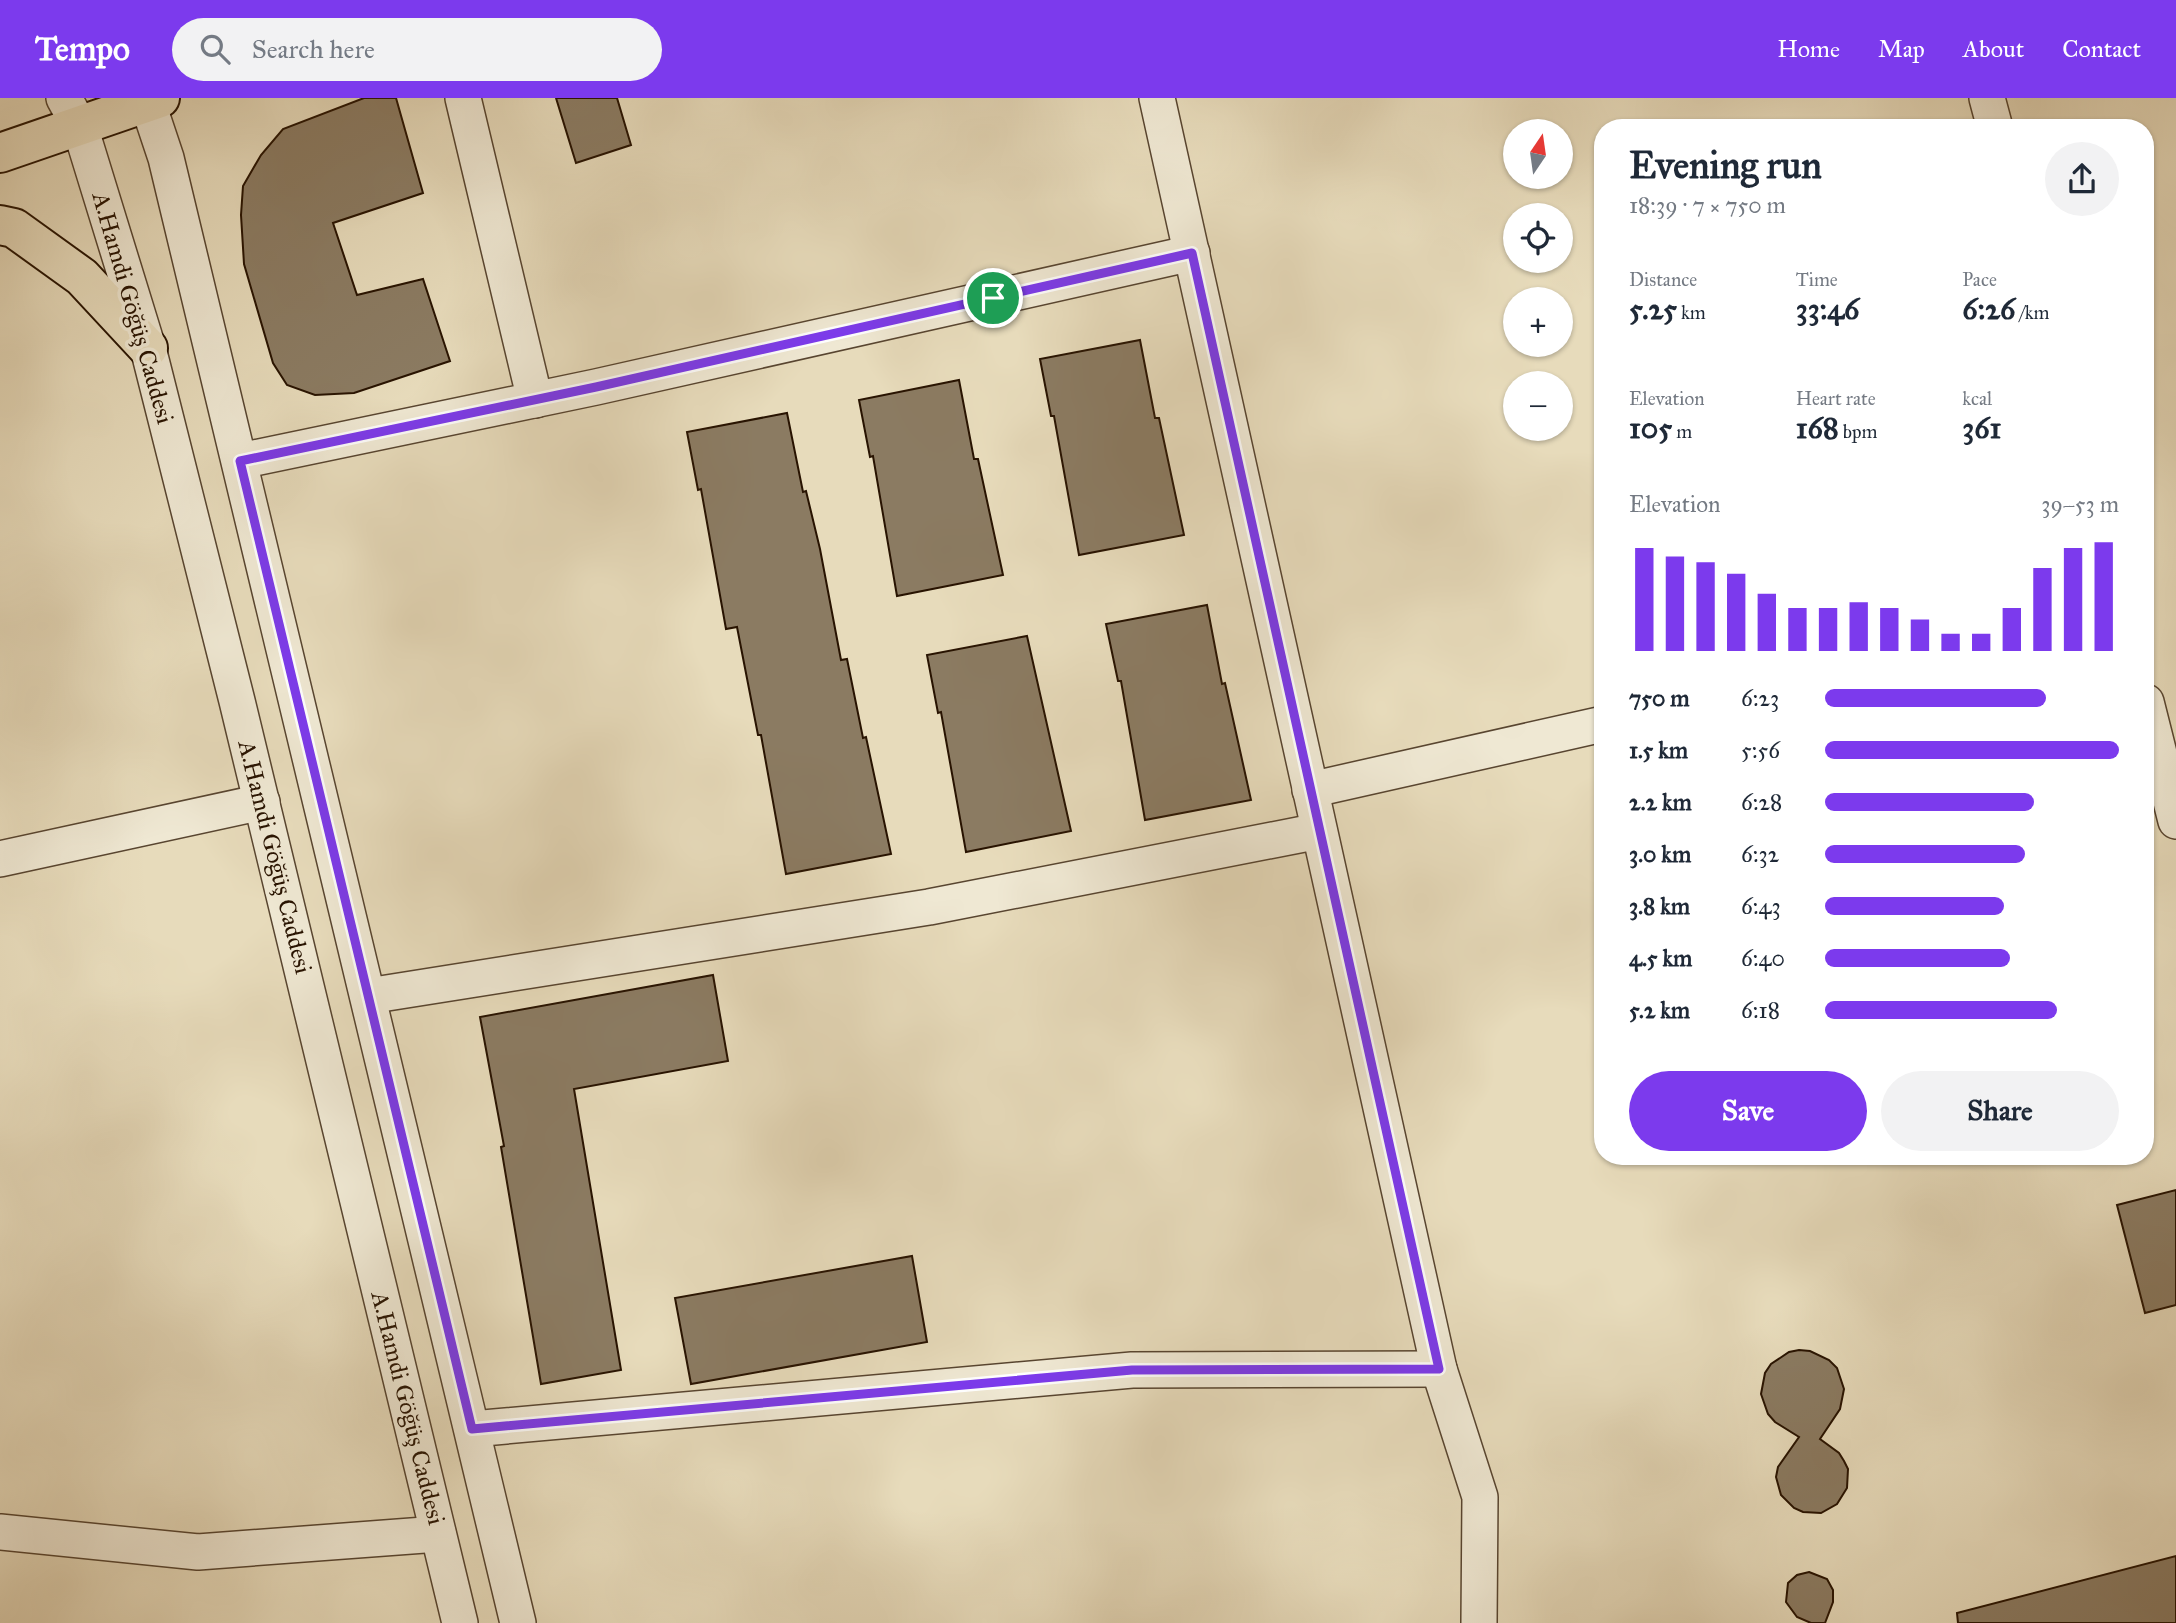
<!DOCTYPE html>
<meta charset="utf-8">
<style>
body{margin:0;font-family:"IM FELL Great Primer",serif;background:#f2f2f3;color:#1f2937;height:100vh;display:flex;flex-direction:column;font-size:26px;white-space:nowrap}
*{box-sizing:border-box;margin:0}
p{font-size:23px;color:#747a83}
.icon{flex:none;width:38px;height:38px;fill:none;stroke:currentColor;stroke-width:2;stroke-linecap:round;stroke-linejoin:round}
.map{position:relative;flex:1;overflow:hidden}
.sheet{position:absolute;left:1594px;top:21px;width:560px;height:1046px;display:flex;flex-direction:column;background:#fff;border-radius:28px;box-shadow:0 2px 5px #0004}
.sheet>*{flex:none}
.needle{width:46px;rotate:13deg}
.fabs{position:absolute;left:1503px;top:21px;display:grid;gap:14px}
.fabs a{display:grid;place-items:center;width:70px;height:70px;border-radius:50%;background:#fff;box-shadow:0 2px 5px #0004;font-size:35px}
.pin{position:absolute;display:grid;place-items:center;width:60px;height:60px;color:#fff;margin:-30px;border:4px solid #fff;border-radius:50%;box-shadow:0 2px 7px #0007}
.round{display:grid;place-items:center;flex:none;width:74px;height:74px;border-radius:37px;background:#f2f2f3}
.summary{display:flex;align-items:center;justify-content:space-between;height:119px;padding:0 35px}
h1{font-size:38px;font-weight:700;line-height:52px}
.figures{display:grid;grid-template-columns:repeat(3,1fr);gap:10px;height:119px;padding:7px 35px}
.figures div{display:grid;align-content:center}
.figures b{font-size:30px;font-weight:700}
.figures small{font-size:19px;font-weight:400}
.figures p{font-size:19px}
.chart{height:196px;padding:14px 35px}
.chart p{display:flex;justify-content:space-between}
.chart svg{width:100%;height:126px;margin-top:7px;stroke:#7c3aed;stroke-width:6}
.action{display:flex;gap:14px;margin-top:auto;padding:14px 35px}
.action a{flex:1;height:80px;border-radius:42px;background:#7c3aed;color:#fff;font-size:28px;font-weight:700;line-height:80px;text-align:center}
.action a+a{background:#f2f2f3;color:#1f2937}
ul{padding:0 35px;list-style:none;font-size:23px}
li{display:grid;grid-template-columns:112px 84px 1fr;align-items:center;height:52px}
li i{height:18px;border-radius:9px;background:#7c3aed}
header{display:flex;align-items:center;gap:42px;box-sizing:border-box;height:98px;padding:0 35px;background:#7c3aed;color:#fff}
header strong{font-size:33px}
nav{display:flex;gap:38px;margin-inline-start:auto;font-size:24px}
.search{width:490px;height:63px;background:#f2f2f3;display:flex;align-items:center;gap:18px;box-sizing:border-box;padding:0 24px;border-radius:38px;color:#747a83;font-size:26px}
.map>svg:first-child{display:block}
.building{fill:#8b7b62;stroke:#281301;stroke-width:2}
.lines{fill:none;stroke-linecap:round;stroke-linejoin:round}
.minor-casing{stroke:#584530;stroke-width:38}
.major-casing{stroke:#281301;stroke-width:42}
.minor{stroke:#efe8d3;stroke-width:35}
.major{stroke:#e7dbbb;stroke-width:38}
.route-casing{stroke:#fff;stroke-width:14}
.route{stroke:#7c3aed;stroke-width:9}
.labels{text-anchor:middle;stroke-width:7;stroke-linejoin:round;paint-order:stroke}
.street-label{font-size:24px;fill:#281301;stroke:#efe8d3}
</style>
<header>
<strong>Tempo</strong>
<div class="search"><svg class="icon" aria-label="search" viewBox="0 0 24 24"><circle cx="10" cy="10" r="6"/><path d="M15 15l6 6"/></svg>Search here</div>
<nav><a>Home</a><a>Map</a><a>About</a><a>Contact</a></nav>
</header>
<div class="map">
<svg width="2176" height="1525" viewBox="0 0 2176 1525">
<rect width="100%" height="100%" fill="#e7dbbb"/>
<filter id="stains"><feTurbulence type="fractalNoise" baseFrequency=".00286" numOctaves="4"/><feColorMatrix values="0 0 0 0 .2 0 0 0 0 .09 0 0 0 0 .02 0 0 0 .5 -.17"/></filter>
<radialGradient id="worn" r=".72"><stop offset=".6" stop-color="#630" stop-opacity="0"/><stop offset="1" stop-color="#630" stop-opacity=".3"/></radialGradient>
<!-- building -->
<g class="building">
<polygon points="364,0 396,0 423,95 333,125 357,197 423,181 450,263 354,295 315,297 287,287 273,265 244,166 241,117 243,88 261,57 283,31"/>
<polygon points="556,0 617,0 631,47 576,65"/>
<polygon points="1140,242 1155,320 1159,320 1184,437 1079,457 1054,318 1051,318 1040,261"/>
<polygon points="959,282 974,361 978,361 1003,477 897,498 873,358 870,359 859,302"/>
<polygon points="787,315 803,394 806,393 820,451 841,562 847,561 863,640 866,639 891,756 786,776 761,637 758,637 737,529 726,531 701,391 698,392 687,334"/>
<polygon points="1207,507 1222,586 1225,585 1251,702 1145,722 1121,583 1118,583 1106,526"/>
<polygon points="1027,538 1071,733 966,754 941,614 938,615 927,557"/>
<polygon points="713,877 728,963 574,991 621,1272 541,1286 501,1049 504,1048 480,919"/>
<polygon points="2176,1092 2176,1207 2145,1215 2117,1107"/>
<polygon points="912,1158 927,1244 691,1286 675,1200"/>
<polygon points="1799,1252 1810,1253 1829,1262 1837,1270 1844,1291 1840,1311 1820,1341 1839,1355 1844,1363 1848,1371 1847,1390 1837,1406 1821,1415 1803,1414 1794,1410 1781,1397 1776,1379 1778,1369 1799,1339 1775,1324 1768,1316 1761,1296 1765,1275 1771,1266 1789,1254"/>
<polygon points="2176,1458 2176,1525 1958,1525 1957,1515"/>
<polygon points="1809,1474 1827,1481 1833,1492 1833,1504 1825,1525 1811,1525 1797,1519 1786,1504 1788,1485 1797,1477"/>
</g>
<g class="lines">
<defs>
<g id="minor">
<polyline points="64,0 80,29 148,250 237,603 460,1525"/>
<polyline points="146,0 166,60 518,1525"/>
<polyline points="463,0 535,302"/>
<polyline points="1157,0 1439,1271 1480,1399 1479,1525"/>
<polyline points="1987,0 1995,30"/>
<polyline points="240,363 596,289 1192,155"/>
<polyline points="2146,604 2176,723"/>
<polyline points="1310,692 1603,626"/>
<polyline points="0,761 262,704"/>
<polyline points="368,898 929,809 1319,733"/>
<polyline points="472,1331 1132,1272 1439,1271"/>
<polyline points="0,1434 198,1454 438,1436"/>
</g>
<g id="major">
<polyline points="0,55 160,0"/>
<polyline points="0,127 14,130 82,179 148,250"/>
</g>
</defs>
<!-- minor casing -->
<use href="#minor" class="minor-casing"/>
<!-- major casing -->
<use href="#major" class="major-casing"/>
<!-- minor -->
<use href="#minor" class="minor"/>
<!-- major -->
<use href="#major" class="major"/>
</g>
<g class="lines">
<defs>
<polygon id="route" points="1192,155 1439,1271 1132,1272 472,1331 240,363 596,289"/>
</defs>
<!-- route casing -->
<use href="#route" class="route-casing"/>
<!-- route -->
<use href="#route" class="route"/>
</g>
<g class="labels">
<!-- street labels -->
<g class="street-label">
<text transform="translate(133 210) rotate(74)" y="8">A.Hamdi Göğüş Caddesi</text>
<text transform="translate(275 759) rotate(76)" y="8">A.Hamdi Göğüş Caddesi</text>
<text transform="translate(408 1310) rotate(76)" y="8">A.Hamdi Göğüş Caddesi</text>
</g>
</g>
<rect width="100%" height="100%" filter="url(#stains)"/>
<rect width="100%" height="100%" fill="url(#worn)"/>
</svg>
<div class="fabs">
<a><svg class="needle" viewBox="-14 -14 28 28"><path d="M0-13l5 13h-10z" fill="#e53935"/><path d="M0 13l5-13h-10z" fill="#747a83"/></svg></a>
<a><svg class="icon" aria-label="locate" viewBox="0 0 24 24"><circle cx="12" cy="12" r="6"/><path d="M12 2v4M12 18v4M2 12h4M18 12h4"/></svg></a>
<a>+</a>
<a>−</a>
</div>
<div class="pin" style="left:993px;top:200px;background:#1e9e55"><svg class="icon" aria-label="arrive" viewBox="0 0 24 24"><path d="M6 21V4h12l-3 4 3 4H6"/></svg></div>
<section class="sheet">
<div class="summary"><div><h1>Evening run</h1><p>18:39 · 7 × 750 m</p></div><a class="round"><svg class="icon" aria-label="share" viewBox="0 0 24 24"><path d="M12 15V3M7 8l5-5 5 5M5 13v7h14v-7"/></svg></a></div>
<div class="figures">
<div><p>Distance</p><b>5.25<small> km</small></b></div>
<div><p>Time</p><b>33:46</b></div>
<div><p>Pace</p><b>6:26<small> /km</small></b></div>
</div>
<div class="figures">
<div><p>Elevation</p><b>105<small> m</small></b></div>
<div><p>Heart rate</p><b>168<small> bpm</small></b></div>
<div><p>kcal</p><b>361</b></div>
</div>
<div class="chart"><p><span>Elevation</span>39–53 m</p>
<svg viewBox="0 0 160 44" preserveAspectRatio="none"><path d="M5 44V8M15 44V11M25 44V13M35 44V17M45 44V24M55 44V29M65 44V29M75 44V27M85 44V29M95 44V33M105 44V38M115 44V38M125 44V29M135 44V15M145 44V8M155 44V6"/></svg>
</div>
<ul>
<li><b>750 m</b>6:23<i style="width:75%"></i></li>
<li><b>1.5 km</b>5:56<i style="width:100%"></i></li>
<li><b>2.2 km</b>6:28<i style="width:71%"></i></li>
<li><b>3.0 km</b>6:32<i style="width:68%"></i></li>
<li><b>3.8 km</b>6:43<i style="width:61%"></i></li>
<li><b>4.5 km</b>6:40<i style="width:63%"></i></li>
<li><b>5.2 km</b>6:18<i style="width:79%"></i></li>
</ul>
<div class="action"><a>Save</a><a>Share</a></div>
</section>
</div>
